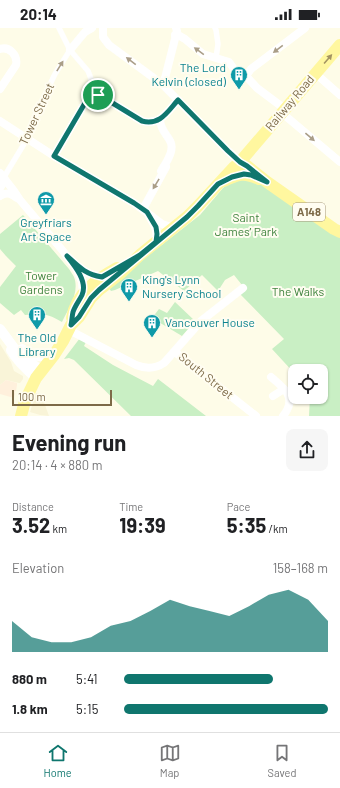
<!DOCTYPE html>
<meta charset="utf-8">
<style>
body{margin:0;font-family:Barlow,sans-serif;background:#f6f6f6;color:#202124;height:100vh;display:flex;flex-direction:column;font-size:15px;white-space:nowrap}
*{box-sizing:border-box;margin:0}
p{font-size:13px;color:#757577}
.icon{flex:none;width:22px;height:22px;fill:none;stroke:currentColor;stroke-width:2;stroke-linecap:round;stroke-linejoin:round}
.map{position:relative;height:388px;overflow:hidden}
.drawer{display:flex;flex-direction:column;background:#fff;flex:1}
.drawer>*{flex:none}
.tools{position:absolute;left:288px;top:336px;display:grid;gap:8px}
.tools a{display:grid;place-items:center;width:40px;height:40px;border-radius:8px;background:#fff;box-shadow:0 1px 3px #0004;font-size:20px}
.scale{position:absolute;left:12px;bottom:10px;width:100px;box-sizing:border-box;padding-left:4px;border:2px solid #7d6a48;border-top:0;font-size:11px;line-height:14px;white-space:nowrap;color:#7d6a48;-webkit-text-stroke:3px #fffdf1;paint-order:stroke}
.pin{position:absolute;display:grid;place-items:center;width:34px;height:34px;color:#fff;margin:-17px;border:2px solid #fff;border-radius:50%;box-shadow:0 1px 4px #0007}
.round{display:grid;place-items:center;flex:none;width:42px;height:42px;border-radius:8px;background:#f6f6f6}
.overview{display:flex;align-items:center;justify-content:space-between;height:68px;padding:0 12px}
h1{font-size:22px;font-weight:700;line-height:30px}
.figures{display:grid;grid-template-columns:repeat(3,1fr);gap:6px;height:68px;padding:4px 12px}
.figures div{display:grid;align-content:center}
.figures b{font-size:20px;font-weight:700}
.figures small{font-size:11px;font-weight:400}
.figures p{font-size:11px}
.chart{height:112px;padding:8px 12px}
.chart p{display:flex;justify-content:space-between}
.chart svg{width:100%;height:72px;margin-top:4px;fill:#0f766e;opacity:.7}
ul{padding:0 12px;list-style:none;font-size:13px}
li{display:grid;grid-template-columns:64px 48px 1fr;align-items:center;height:30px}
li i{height:10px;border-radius:5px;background:#0f766e}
.status{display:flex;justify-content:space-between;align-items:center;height:28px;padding:0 20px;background:#fff;direction:ltr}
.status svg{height:11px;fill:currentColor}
.tabs{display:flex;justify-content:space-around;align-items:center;height:56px;border-top:1px solid #e0e0e0;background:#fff;font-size:11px;color:#757577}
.tabs a{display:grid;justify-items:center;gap:2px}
.tabs .selected{color:#0f766e}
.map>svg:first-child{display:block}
.residential{fill:#f9f4d8}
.commercial{fill:#fff0dc}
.green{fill:#c9efc4}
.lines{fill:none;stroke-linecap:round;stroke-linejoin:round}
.pedestrian{stroke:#fff;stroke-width:5.5}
.minor{stroke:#fff;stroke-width:8}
.tertiary{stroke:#fff;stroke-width:10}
.primary{stroke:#fff79f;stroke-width:12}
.oneway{fill:#aa9e88}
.oneway2{fill:#a49462}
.route-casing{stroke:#fff;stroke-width:8}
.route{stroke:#0f766e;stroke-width:5}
.labels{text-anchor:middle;stroke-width:4;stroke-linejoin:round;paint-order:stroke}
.shield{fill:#fffdf1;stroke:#a4967b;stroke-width:1}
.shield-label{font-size:11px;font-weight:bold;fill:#7d6a48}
.culture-label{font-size:12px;fill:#0d838f;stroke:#fffdf1}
.street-label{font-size:12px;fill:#7d6a48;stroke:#fffdf1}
.park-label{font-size:12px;fill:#3f833e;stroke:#fffdf1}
</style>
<div class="status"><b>20:14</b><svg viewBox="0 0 49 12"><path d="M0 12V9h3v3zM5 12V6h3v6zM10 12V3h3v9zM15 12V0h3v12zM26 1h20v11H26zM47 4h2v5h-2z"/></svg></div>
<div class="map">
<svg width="340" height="388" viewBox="0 0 340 388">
<rect width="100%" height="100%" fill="#fefce8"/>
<!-- residential -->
<g class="residential">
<polygon points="0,316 11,334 14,343 23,348 23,351 20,355 19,355 6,352 0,357"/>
<polygon points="36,365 41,366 49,388 40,387 30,384"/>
</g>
<!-- commercial -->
<polygon class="commercial" points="6,352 17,355 17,357 16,363 14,364 15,365 14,370 0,366 0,357"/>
<!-- green -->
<g class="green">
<polygon points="234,150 253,150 340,209 340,388 309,388 310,369 321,369 321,343 295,343 295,346 272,321 284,311 240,266 242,257 234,247 225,252 218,263 202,247 184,263 158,243 115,262 111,263 108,259 200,187 223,160"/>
<path d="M23,187L69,241C71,244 73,247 74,249C80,265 68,281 62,294C47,285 41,285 25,287L21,282L14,287L0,275V259L16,238L6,228L0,221V206Z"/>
<polygon points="175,274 195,293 182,308 152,290 159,281 167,285"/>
<polygon points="80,310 86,314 84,318 113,337 153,358 158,351 206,388 131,388 74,332 69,330 64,331"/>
</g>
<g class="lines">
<!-- pedestrian -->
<g class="pedestrian">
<polyline points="59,0 70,22 88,43 90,48 96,67"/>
<polyline points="215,0 216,2 218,16 216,30"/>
<polyline points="4,149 27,111 34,90 55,46 70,22"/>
</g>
<!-- minor -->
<g class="minor">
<polyline points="103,1 103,9 109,17 162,56 228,123 240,134"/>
<polyline points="175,7 178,7 185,11 203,26 229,34 234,41 246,48 257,60 285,81"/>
<path d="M0,21C10,18 18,28 16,37L0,61"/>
<polyline points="70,22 85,4 92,0"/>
<polyline points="315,45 340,67"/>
<polyline points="246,48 251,41 305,0"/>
<polyline points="162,56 165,50 177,3 176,0"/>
<polyline points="282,85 340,134"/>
<path d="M160,92C161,109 178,110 169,129C167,134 164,138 161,143"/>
<polyline points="0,93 54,128 134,175 162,196 174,200"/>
<path d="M54,128L85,75C90,70 94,66 101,68L142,93C160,98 168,83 178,72"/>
<polyline points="0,145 14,163 20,172 63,223 77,242 82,254 83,266"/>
<polyline points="0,160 5,152"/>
<path d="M0,168C7,163 11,166 17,170"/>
<polyline points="143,181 166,139"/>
<path d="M149,188C155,198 158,203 156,214"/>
<polyline points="76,237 87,245 102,249"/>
<path d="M69,302L136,337C146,341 155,341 164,335L201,293L243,260"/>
<polyline points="175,324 256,388"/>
<path d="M271,349C284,360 298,370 283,388"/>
<polyline points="273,368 284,361"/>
</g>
<!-- tertiary -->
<g class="tertiary">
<polyline points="0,301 14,320 41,343"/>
<path d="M22,321C35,329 39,329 54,327"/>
<path d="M11,322C17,333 27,342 36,350"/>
</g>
<!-- primary -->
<g class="primary">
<polyline points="240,134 247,138 267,154 334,201 340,204"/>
<path d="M224,153C238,146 244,144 259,151"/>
<path d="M72,290C76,265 97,251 117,240"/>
<polyline points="21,388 25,373 36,350 54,327 63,313 71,297 79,289 91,270 99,262 121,245 140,227 187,189 198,178 234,139 240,134 340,17"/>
</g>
</g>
<!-- one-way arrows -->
<defs><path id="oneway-solid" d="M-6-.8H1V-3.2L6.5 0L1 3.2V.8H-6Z"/></defs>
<g class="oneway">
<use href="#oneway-solid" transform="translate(278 21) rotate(143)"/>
<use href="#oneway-solid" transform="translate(199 23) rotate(-144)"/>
<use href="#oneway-solid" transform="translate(131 33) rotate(-143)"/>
<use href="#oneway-solid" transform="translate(60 38) rotate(-58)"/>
<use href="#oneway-solid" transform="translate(310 109) rotate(40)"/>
<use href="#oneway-solid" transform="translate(156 156) rotate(121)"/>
</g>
<use class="oneway2" href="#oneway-solid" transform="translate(328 31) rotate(-49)"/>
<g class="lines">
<defs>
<path id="route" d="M98,67C93,67 89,71 85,75L54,128L134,175L147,184L156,199L157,206L156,214L140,227L102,249C85,246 79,239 67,228C75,238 88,254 82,267C79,273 75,278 73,284C72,288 72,293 71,297L79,289L91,270L99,262L187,189L198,178L218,156L232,149L244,146L251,147L267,154L247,138L240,134L228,123L178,72C168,83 160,98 142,93L101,68L98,67"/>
</defs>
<!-- route casing -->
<use href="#route" class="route-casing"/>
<!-- route -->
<use href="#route" class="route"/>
</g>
<!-- icons -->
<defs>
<symbol id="building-pin" viewBox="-11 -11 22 30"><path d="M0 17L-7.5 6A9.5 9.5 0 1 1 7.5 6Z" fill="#0f9aa8" stroke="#fffdf1"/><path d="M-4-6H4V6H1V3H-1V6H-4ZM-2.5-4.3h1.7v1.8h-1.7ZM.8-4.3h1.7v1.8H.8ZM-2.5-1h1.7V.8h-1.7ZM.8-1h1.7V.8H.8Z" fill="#fff"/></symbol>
<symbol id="museum-pin" viewBox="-11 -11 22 30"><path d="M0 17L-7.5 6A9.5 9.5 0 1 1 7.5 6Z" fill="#0f9aa8" stroke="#fffdf1"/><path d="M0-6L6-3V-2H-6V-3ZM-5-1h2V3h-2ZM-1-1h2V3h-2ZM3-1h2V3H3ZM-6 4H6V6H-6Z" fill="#fff"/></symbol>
</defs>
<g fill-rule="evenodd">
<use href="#building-pin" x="229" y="37" width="20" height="27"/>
<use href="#museum-pin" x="36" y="162" width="20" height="27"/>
<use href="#building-pin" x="119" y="249" width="20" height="27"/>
<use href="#building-pin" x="27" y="277" width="20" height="27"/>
<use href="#building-pin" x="142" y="285" width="20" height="27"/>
</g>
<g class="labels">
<!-- shield labels -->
<rect class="shield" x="293" y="175" width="32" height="18" rx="3"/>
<g class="shield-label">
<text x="309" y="188">A148</text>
</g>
<!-- culture labels -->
<g class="culture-label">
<text x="226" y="44" text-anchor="end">The Lord<tspan x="226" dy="14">Kelvin (closed)</tspan></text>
<text x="46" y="199">Greyfriars<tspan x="46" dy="14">Art Space</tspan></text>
<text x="142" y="256" text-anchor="start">King's Lynn<tspan x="142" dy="14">Nursery School</tspan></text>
<text x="165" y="299" text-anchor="start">Vancouver House</text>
<text x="37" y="314">The Old<tspan x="37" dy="14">Library</tspan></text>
</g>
<!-- street labels -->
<g class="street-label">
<text transform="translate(290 75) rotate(-50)" y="4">Railway Road</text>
<text transform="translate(37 86) rotate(-65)" y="4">Tower Street</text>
<text transform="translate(206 348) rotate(39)" y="4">South Street</text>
</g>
<!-- park labels -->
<g class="park-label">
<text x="246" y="194">Saint<tspan x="246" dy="14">James’ Park</tspan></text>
<text x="41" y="252">Tower<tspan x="41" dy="14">Gardens</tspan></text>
<text x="298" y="268">The Walks</text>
</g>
</g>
</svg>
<div class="tools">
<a><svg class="icon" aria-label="locate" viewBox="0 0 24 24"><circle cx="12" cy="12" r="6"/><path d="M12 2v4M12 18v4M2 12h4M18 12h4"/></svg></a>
</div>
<div class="scale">100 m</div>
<div class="pin" style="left:98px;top:67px;background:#1e9e55"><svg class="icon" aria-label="arrive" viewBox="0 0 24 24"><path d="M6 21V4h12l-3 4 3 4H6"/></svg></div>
</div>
<section class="drawer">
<div class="overview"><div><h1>Evening run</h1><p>20:14 · 4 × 880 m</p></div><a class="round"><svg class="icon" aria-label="share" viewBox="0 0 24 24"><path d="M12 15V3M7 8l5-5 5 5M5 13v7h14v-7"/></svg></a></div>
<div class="figures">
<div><p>Distance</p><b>3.52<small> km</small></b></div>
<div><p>Time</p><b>19:39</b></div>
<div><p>Pace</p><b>5:35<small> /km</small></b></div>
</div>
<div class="chart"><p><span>Elevation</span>158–168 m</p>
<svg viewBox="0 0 160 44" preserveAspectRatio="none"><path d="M0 44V25L10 35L20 38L30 38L40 35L50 28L60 25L70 19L80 12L90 16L100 19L110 22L120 16L130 9L140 6L150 12L160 25V44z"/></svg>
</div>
<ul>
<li><b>880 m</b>5:41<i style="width:73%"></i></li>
<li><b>1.8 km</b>5:15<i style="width:100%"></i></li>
</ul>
</section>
<nav class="tabs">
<a class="selected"><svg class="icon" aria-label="home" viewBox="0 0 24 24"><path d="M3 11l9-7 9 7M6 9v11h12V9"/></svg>Home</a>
<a><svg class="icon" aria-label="map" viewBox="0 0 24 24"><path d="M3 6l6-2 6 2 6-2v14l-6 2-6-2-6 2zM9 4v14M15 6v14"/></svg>Map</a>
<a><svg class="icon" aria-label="saved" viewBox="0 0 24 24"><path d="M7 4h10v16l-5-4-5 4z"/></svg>Saved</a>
</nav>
